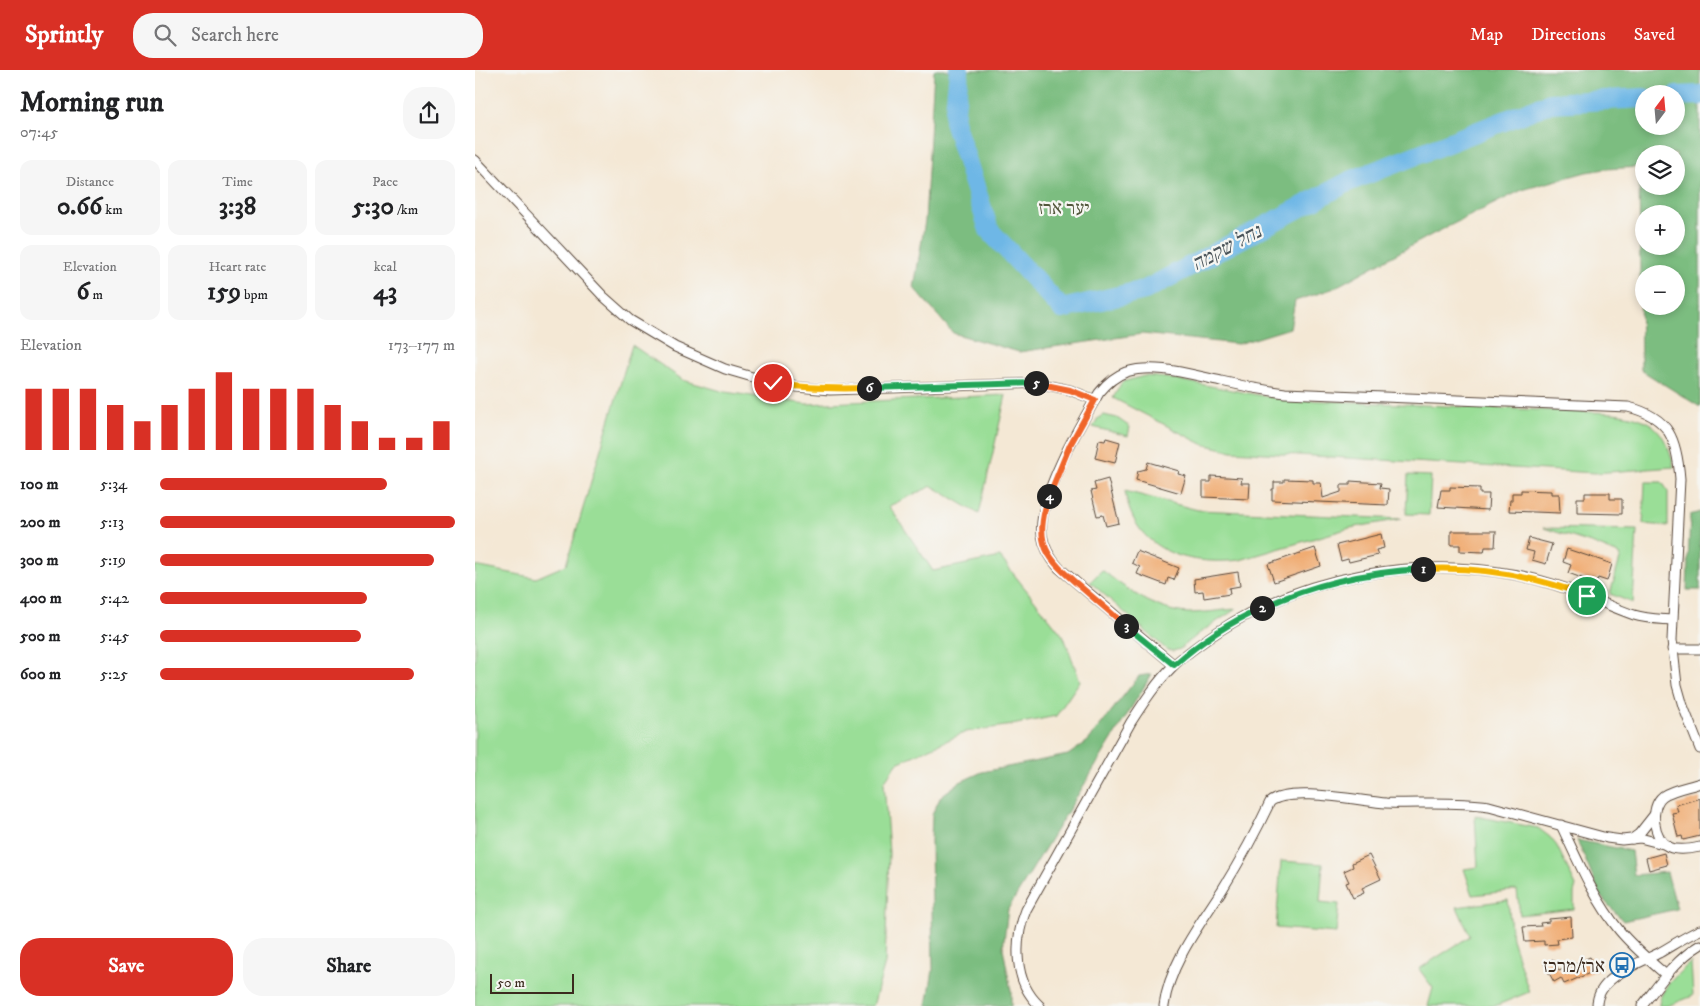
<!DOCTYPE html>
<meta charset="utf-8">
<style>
body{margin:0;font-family:"IM FELL DW Pica","Frank Ruhl Libre",serif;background:#f6f6f6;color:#202124;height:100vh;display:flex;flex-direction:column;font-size:19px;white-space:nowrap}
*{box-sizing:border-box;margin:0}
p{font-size:16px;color:#757577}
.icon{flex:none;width:28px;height:28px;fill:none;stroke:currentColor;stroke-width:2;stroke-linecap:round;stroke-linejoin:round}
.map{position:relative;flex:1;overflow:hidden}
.panel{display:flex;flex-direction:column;background:#fff;width:475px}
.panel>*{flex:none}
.needle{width:32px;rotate:16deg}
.tools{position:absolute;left:1160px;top:15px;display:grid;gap:10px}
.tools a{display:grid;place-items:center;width:50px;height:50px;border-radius:50%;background:#fff;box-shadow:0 2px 8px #0003;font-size:25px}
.scale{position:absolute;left:15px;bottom:12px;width:84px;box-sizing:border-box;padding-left:5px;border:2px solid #3b2a1e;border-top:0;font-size:14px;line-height:18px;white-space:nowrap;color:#3b2a1e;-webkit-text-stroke:4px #f6f6f2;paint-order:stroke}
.pin{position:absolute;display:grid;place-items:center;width:42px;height:42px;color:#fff;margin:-21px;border:2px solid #fff;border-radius:50%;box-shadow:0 1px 5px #0007}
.km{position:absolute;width:25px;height:25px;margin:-12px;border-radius:50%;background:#222;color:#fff;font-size:14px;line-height:25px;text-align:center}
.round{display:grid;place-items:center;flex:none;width:52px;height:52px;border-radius:20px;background:#f6f6f6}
.overview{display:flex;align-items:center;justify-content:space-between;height:85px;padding:0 20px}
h1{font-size:28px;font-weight:700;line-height:38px}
.metrics{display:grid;grid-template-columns:repeat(3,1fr);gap:8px;height:85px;padding:5px 20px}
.metrics div{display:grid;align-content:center;border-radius:12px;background:#f6f6f6;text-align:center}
.metrics b{font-size:25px;font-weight:700}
.metrics small{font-size:14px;font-weight:400}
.metrics p{font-size:14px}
.chart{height:140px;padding:10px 20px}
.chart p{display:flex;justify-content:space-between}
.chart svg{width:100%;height:90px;margin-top:5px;stroke:#d93025;stroke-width:6}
.action{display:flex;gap:10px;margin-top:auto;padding:10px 20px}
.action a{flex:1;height:58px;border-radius:20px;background:#d93025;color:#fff;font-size:20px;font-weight:700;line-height:58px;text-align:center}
.action a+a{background:#f6f6f6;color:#202124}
ul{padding:0 20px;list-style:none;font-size:16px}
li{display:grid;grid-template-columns:80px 60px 1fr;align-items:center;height:38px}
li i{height:12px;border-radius:6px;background:#d93025}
header{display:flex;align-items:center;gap:30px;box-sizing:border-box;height:70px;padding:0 25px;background:#d93025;color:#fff}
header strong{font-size:24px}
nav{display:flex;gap:28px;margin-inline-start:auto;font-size:18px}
.search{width:350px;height:45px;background:#f6f6f6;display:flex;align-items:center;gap:12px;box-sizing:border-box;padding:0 18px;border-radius:20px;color:#757577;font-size:19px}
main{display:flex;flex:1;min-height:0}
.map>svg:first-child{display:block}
.green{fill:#9ade97;stroke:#6a845a}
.forest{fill:#7bbd80;stroke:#5b744f;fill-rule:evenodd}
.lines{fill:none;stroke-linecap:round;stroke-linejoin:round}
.river{stroke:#6eb7e6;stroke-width:20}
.building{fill:#f0ac72}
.street-casing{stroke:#574639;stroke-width:11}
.street{stroke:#fff;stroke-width:9}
.split-1-casing{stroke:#fff;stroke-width:10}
.split-2-casing{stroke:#fff;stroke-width:10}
.split-3-casing{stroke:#fff;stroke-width:10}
.split-4-casing{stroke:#fff;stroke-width:10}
.split-5-casing{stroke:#fff;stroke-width:10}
.split-6-casing{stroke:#fff;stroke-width:10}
.split-7-casing{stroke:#fff;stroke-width:10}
.split-1{stroke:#f5b400;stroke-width:6}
.split-2{stroke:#22a559;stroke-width:6}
.split-3{stroke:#22a559;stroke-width:6}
.split-4{stroke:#f0652b;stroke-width:6}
.split-5{stroke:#f0652b;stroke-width:6}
.split-6{stroke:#22a559;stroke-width:6}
.split-7{stroke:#f5b400;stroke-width:6}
.labels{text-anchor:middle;stroke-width:4.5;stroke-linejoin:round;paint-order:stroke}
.park-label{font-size:19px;fill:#53573c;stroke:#f6f6f2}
.poi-label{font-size:19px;fill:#3b2a1e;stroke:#f6f6f2;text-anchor:end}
.water-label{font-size:20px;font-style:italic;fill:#4a545a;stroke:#f6f6f2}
</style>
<header>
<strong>Sprintly</strong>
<div class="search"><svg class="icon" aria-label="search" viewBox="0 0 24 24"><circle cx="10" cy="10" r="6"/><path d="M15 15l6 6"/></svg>Search here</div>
<nav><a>Map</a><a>Directions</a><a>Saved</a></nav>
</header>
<main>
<section class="panel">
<div class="overview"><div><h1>Morning run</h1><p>07:45</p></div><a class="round"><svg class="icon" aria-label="share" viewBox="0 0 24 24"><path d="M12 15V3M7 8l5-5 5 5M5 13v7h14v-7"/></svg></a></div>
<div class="metrics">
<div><p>Distance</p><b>0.66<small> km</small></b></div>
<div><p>Time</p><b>3:38</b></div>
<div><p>Pace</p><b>5:30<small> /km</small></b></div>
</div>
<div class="metrics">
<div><p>Elevation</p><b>6<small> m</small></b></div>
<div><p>Heart rate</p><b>159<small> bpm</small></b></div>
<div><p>kcal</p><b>43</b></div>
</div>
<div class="chart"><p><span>Elevation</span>173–177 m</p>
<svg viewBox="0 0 160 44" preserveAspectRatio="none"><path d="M5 44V14M15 44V14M25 44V14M35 44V22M45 44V30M55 44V22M65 44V14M75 44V6M85 44V14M95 44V14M105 44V14M115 44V22M125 44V30M135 44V38M145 44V38M155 44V30"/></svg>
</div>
<ul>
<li><b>100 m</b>5:34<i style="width:77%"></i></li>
<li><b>200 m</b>5:13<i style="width:100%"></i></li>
<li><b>300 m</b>5:19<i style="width:93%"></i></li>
<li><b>400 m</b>5:42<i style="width:70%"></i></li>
<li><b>500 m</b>5:45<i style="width:68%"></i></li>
<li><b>600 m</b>5:25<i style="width:86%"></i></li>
</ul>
<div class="action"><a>Save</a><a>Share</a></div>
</section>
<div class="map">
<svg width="1225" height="936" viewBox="0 0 1225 936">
<rect width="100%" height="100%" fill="#f6f6f2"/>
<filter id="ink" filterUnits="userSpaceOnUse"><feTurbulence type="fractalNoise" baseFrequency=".02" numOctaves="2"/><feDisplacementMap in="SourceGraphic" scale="10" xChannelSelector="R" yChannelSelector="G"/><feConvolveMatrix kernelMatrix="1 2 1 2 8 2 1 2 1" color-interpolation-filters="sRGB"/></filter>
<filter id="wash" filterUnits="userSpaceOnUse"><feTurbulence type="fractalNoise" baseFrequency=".0096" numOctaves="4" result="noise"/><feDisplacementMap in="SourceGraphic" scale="20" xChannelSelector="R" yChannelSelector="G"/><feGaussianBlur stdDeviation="1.12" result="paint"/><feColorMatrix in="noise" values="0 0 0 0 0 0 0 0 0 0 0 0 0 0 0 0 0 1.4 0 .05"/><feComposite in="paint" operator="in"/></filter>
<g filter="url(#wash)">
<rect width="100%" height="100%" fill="#f4e8d5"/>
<!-- green -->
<g class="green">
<polygon points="157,275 208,310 250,322 331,334 531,325 504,444 457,416 414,436 458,501 525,487 589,567 605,611 581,646 537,655 491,662 422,693 409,712 414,783 410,893 398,936 0,936 0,496 61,508 91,495"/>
<path d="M669,306L692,308L805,329L1138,343C1178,348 1189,358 1199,397L1120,403L757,381L727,374L638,328L647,312Z"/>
<polygon points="629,345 642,348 655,357 653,366 618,357 623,348"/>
<polygon points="933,405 956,406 954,445 931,444"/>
<polygon points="1170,412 1187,412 1193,421 1193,456 1168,454"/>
<path d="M650,421L723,440L926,449L875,458L765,490C711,496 659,481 650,421Z"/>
<polygon points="1069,458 1162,460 1158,533 1135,524 1146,485 1119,474"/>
<path d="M627,500C651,519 682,542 714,543C730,543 746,540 761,539L726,562L705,579L698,581L691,579L615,512Z"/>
<polygon points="1000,746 1063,758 1075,767 1082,776 1101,816 1099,823 1099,839 1045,845 1042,820 998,825 989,799 1003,797"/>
<polygon points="806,791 848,794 845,832 864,834 861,863 801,858"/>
<polygon points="1033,830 1037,869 1054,922 1020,936 953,936 958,918 944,899 995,866 982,837"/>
<path d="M1216,892L1218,926L1192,936H1184C1184,919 1204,903 1216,892Z"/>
</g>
<!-- forest -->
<g class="forest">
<path d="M459,0H1225V337L1166,300L1164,97L1131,99L1111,102L1047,120L958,164L857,219L820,231L815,258L763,274L667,264L544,282L478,263L439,218L450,151ZM1169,24H1201V56H1169ZM1169,84H1201V116H1169ZM1169,144H1201V176H1169ZM1169,204H1201V236H1169Z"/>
<polygon points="1225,442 1225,520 1212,520 1215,445"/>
<polygon points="677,604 533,839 528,878 536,921 536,936 452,936 458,900 456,770 457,745 466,726 485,712 507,702 593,685 613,671 664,606"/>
<polygon points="1102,770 1156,781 1159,805 1192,802 1202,839 1148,851 1126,827"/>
</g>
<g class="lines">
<!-- river -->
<g class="river">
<polyline points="484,0 479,51 514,160 587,239 670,220 875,111 1075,33 1169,28"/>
<polyline points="1201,26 1225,25"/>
</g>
</g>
<g id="blocks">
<!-- building -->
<g class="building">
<polygon points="631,368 645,372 640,393 620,388 624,370 630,371"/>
<polygon points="673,392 704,401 703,404 711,406 706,423 661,410 663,401 671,399"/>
<polygon points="736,406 767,408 766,413 775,413 774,429 728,427 728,412 736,412"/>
<polygon points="633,409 644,453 631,456 628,445 622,446 616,421 621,420 619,413"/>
<polygon points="809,409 838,410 838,413 846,413 848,428 866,422 866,415 875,415 875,411 906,413 905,418 914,419 913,435 797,430 797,419 799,419 799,412 809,412"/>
<polygon points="975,417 1005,418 1005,424 1014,424 1013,440 963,437 966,420 975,420"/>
<polygon points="1046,420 1076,421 1076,424 1084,424 1085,443 1034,441 1035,430 1037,430 1037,423 1046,423"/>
<polygon points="1110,423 1135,423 1135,429 1147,429 1147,444 1102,443 1102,428 1110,428"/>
<polygon points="976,461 1021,461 1020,477 1010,477 1009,482 985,481 985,475 976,475"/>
<polygon points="906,464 909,478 901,480 903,485 874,492 873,489 866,491 862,475"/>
<polygon points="1054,468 1077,474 1071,494 1057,490 1059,482 1051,480"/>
<polygon points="840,478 846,496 799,512 793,494"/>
<polygon points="1092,479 1137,494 1132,511 1123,508 1121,513 1093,503 1096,495 1088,492"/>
<polygon points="662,481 704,498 699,510 693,508 691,515 662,504 665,497 657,493"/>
<polygon points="763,502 765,516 754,518 755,524 729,528 728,521 720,522 719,509"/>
<polygon points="1225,728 1225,766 1208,770 1207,766 1203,767 1197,743 1203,742 1201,735"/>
<polygon points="1189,783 1192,795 1174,800 1171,788"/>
<polygon points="894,785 906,809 887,818 889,823 878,828 871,813 874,812 869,801 878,797 877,793"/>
<polygon points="1096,847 1097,867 1082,869 1083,874 1069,875 1069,871 1050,872 1048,857 1066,856 1065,853 1074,852 1074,849"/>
<polygon points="1115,887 1122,900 1089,914 1086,908 1079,912 1069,894 1078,889 1084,901"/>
</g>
</g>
</g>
<g filter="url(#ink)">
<use href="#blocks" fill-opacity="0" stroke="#574639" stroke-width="1"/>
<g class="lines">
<defs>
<g id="street">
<polyline points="0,90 128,226 155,250 200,277 250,299 298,313 323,317 355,320 563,313 595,320 620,330"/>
<polyline points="1197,579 1225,579"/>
<path d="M699,595L584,498C575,488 569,478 567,465C562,427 605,355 624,323C632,313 640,306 651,302C681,293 716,305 746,311C767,316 788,320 810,323L1153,337C1195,347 1202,370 1205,409L1197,570L1202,615L1208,636L1225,679"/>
<path d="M1225,713C1214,717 1198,719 1188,726C1174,737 1178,769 1194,777C1203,781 1216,779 1225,777"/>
<path d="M1086,755C1103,791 1119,829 1144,860C1157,876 1175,891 1191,905"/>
<polyline points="1157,769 1164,764 1179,745"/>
<path d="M565,936C538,912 539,870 551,840L656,652C669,632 682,612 699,595C713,582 729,571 744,561C830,505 941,486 1042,505C1066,510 1091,518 1114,527C1129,533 1144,540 1159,545C1171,549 1185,549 1197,550"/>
<path d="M689,936C694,895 725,854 747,820C765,791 781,762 795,732C814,716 885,731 911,733C945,734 980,731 1014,736L1132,768L1147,770L1165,768L1192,775"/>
<path d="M1122,936C1121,908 1164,893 1184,883C1198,875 1211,866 1225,860"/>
<path d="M1167,936C1185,913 1200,890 1225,875"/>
</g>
</defs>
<!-- street casing -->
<use href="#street" class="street-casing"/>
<!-- street -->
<use href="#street" class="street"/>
</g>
</g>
<g class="lines" filter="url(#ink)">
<defs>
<path id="split-1" d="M948,499C1004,496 1059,506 1112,526"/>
<path id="split-2" d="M787,538C837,514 892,502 948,499"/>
<path id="split-3" d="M651,556L699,595C725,572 755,552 787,538"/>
<path id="split-4" d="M574,426C558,474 571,488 607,518C622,531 637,543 651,556"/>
<polyline id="split-5" points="561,313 595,320 620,330 595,375 574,426"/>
<polyline id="split-6" points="394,318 561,313"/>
<path id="split-7" d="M298,313C330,319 362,319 394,318"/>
</defs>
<!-- split-1 casing -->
<use href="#split-1" class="split-1-casing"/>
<!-- split-2 casing -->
<use href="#split-2" class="split-2-casing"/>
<!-- split-3 casing -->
<use href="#split-3" class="split-3-casing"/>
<!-- split-4 casing -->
<use href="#split-4" class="split-4-casing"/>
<!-- split-5 casing -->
<use href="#split-5" class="split-5-casing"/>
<!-- split-6 casing -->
<use href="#split-6" class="split-6-casing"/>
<!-- split-7 casing -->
<use href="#split-7" class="split-7-casing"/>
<!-- split-1 -->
<use href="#split-1" class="split-1"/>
<!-- split-2 -->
<use href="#split-2" class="split-2"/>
<!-- split-3 -->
<use href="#split-3" class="split-3"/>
<!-- split-4 -->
<use href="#split-4" class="split-4"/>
<!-- split-5 -->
<use href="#split-5" class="split-5"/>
<!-- split-6 -->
<use href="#split-6" class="split-6"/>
<!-- split-7 -->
<use href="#split-7" class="split-7"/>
</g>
<!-- icons -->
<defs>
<symbol id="bus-ring" viewBox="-11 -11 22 22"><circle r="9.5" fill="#f6f6f2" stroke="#1f6fb2" stroke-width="1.5"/><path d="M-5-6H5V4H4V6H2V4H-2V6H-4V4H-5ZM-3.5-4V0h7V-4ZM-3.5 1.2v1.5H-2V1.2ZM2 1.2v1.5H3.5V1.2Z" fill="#1f6fb2"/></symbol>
</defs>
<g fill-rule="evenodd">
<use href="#bus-ring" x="1133" y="881" width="28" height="28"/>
</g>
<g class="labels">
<!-- park labels -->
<g class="park-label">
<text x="589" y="144">יער ארז</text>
</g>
<!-- poi labels -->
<g class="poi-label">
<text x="1130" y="902">ארז/מרכז</text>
</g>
<!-- water labels -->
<g class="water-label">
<text transform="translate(751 177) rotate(-28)" y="7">נחל שקמה</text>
</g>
</g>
</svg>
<div class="tools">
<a><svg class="needle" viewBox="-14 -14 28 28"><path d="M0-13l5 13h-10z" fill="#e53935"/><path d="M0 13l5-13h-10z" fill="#757577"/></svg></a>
<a><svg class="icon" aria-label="layers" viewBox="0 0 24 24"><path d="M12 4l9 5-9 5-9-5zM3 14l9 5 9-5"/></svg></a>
<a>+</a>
<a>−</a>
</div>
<div class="scale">50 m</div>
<div class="pin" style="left:1112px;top:526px;background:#1e9e55"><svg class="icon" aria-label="arrive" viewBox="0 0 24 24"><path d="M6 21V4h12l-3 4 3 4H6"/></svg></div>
<div class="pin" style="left:298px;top:313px;background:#d93025"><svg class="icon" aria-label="check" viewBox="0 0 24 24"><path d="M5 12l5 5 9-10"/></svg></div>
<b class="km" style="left:948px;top:499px">1</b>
<b class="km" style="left:787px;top:538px">2</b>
<b class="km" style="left:651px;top:556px">3</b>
<b class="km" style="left:574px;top:426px">4</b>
<b class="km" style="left:561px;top:313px">5</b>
<b class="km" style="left:394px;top:318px">6</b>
</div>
</main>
